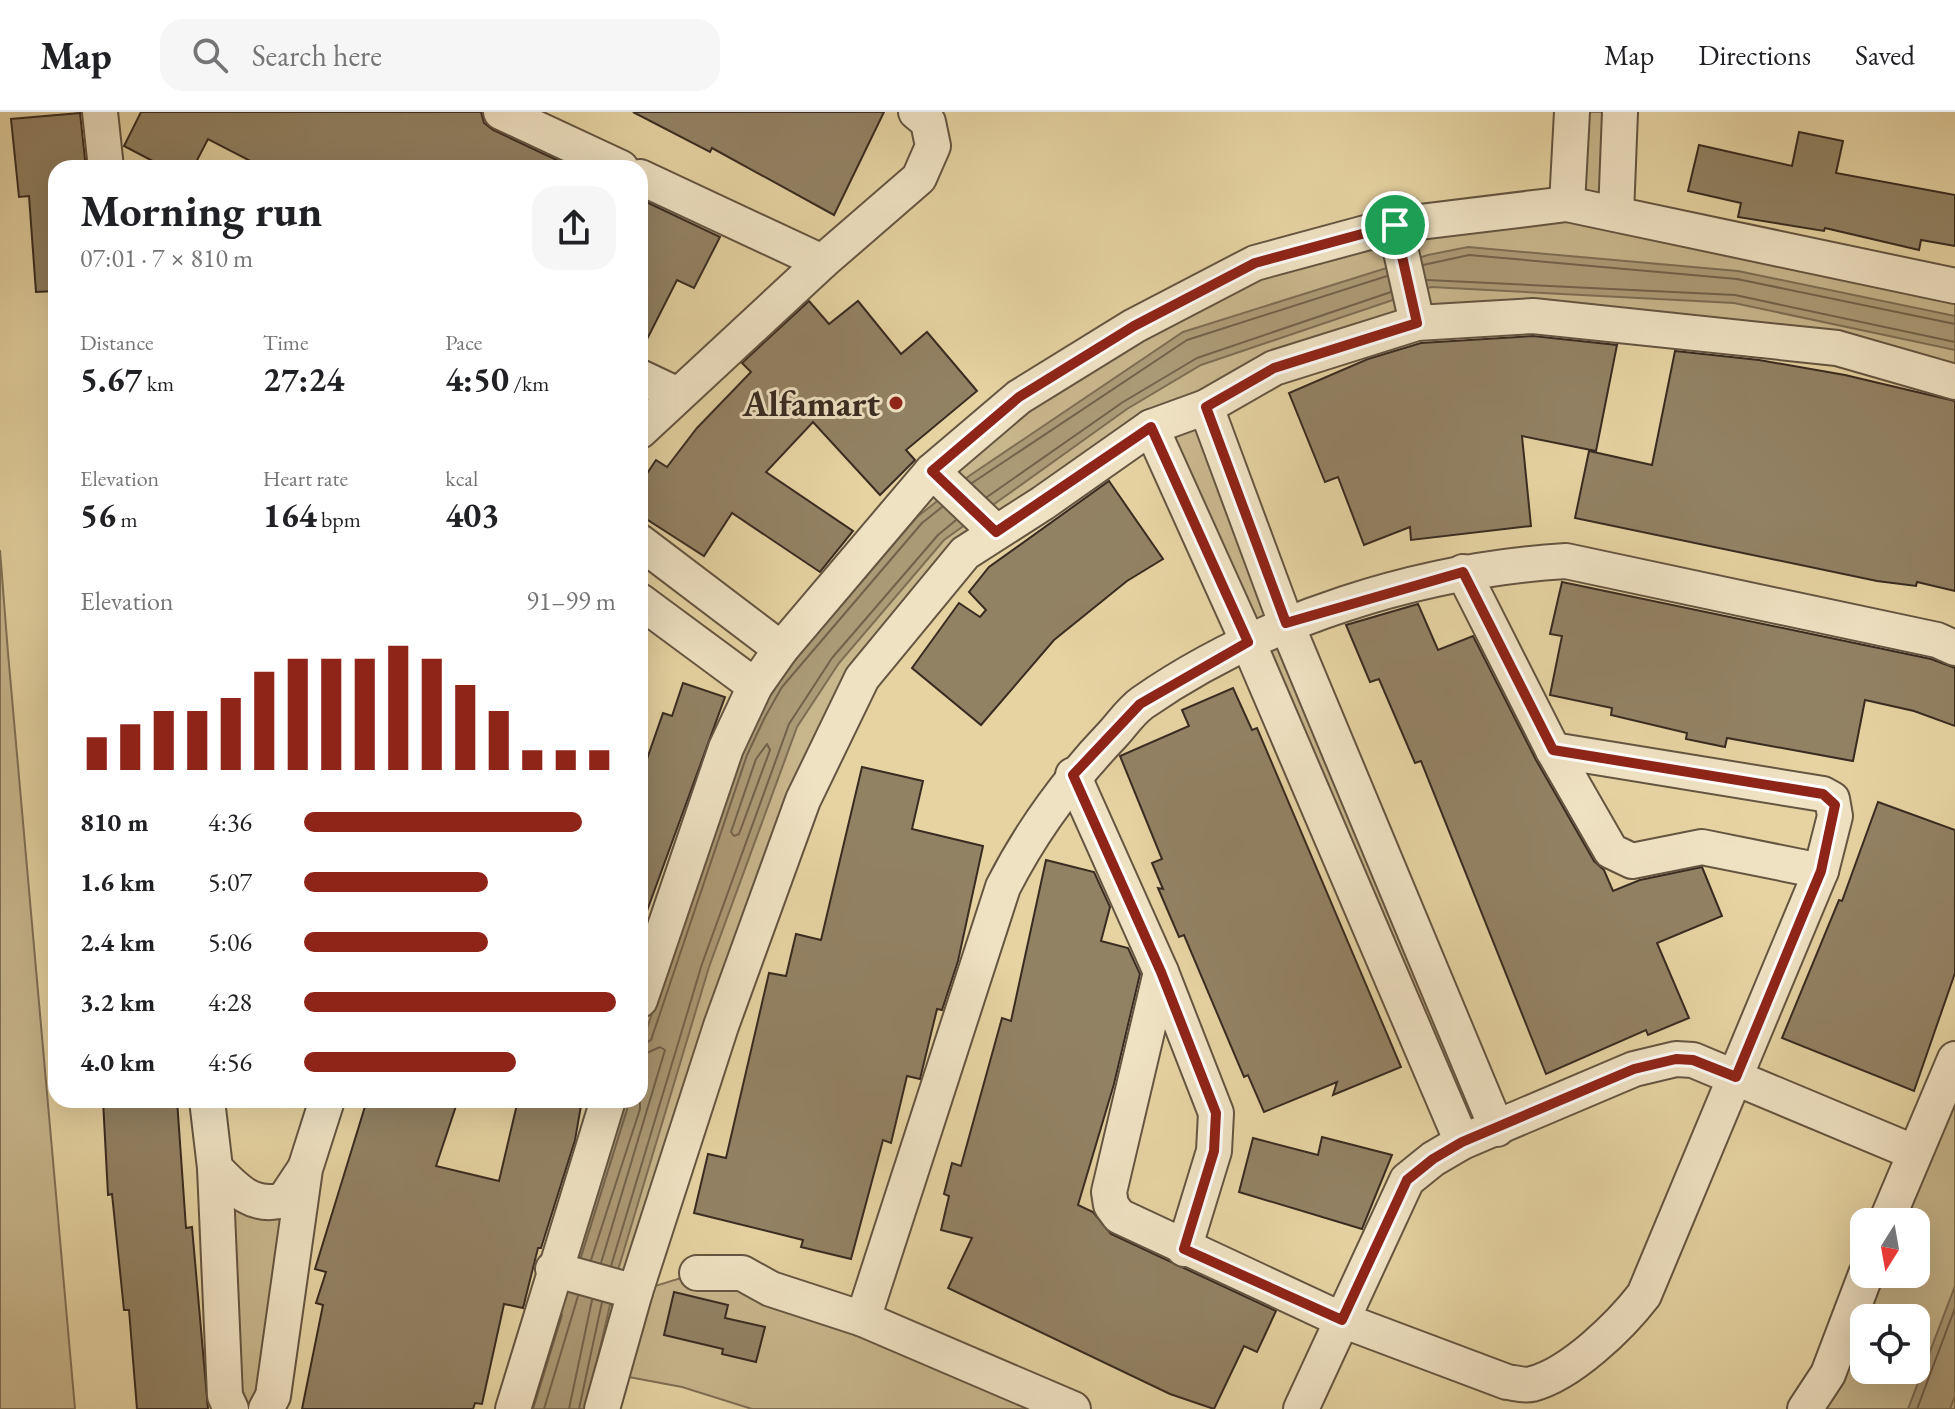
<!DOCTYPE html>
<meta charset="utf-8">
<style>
body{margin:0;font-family:"EB Garamond",serif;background:#f6f6f6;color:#202124;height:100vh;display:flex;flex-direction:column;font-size:30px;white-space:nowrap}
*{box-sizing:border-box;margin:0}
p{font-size:26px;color:#757577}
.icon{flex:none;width:44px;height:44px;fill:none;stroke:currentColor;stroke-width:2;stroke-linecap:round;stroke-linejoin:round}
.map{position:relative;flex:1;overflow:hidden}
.panel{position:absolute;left:48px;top:48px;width:600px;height:948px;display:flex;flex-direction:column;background:#fff;border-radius:24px;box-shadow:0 8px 32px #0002}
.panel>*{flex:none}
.needle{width:52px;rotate:191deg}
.tools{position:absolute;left:1850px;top:1096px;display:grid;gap:16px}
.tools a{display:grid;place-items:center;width:80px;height:80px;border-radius:16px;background:#fff;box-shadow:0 8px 32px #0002;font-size:40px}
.pin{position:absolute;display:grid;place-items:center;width:68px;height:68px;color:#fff;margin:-34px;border:4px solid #fff;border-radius:50%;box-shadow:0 2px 8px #0007}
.round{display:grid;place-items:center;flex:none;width:84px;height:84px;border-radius:24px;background:#f6f6f6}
.overview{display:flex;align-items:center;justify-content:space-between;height:136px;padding:0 32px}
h1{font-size:44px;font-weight:700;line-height:60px}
.metrics{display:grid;grid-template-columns:repeat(3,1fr);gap:12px;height:136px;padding:8px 32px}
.metrics div{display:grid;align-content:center}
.metrics b{font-size:34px;font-weight:700}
.metrics small{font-size:22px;font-weight:400}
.metrics p{font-size:22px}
.chart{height:224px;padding:16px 32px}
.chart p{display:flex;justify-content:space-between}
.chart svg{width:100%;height:144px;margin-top:8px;stroke:#8f2418;stroke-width:6}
ul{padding:0 32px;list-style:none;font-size:26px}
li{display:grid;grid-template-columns:128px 96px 1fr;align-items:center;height:60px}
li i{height:20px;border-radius:10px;background:#8f2418}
header{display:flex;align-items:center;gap:48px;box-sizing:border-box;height:112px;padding:0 40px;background:#fff;border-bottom:2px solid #e0e0e0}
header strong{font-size:38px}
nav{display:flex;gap:44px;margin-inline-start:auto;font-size:28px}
.search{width:560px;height:72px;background:#f6f6f6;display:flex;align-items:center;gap:20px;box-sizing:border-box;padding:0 28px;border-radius:24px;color:#757577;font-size:30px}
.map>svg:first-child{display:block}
.green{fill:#c8b68c;stroke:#807056;stroke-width:2;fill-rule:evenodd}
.water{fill:#ab9a76;stroke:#7d6e54;stroke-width:2}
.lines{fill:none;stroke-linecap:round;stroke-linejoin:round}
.shore{stroke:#72624c;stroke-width:2}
.building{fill:#928264;stroke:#382b21;stroke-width:2}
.street-casing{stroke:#645541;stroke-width:38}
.street{stroke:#efe2c3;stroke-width:34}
.route-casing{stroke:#fff;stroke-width:16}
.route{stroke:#8f2418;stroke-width:10}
.poi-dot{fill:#8f2418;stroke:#efe2c3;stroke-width:3}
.labels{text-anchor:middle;stroke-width:6;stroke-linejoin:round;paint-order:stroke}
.poi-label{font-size:36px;font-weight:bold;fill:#382b21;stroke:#efe2c3;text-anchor:end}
</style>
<header>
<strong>Map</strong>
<div class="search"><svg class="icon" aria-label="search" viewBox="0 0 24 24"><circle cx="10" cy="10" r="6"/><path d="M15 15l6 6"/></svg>Search here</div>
<nav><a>Map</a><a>Directions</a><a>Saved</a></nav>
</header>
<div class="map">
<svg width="1955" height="1297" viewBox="0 0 1955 1297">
<rect width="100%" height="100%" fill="#e6d3a2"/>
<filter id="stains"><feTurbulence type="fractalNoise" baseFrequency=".0025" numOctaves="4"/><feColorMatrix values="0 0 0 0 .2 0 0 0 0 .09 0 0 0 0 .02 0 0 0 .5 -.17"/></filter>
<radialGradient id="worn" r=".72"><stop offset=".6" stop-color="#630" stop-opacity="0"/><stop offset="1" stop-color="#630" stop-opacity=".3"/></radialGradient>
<!-- green -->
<g class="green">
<polygon points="1572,0 1620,0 1616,102 1955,174 1955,270 1837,236 1417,211 1206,295 1497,1017 1462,1030 1151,316 996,420 862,566 636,1180 697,1161 1073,1297 752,1297 682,1275 613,1262 546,1183 610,1191 624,1215 635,1180 594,1166 640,988 640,888 726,636 932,359 1255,151 1567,92"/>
<polygon points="0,438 8,541 75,1297 0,1297"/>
<path d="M1955,947V1297H1805L1866,1162H1916V1110H1886ZM1864,1206H1916V1258H1864Z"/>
<polygon points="215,1056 284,1088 266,1297 231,1297"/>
</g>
<!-- water -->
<g class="water">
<polygon points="1468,135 1738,159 1955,204 1955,238 1734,191 1431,175 1201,253 1127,297 944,428 839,551 797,615 709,855 618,1158 586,1297 525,1297 623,988 640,988 640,937 740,640 775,571 917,405 969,364 1183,220 1428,143"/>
<polygon points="1955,1174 1955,1284 1950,1297 1908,1297"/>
</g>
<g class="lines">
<!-- shore -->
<g class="shore">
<polyline points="1423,153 1469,143 1737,167 1955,212"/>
<polyline points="1427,168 1735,183 1955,230"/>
<polyline points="972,371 1187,228 1387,164"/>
<polyline points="987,385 1123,290 1197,246 1391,180"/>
<polygon points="767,632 770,638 739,722 734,724 731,720 756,647"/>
<polyline points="640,934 651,928 747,643 765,605 782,575 922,411 942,395"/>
<polyline points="581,1145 630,988"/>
<polyline points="591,1148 640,997 640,985"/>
<polyline points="601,1151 665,938 660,935 640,944"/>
<polyline points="611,1154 702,852 789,612 832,546 938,423 956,408"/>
<polyline points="533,1297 562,1203"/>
<polyline points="544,1297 578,1184"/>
<polyline points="569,1297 592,1188"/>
<polyline points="579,1297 602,1190"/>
<polyline points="1917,1297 1955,1196"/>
</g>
</g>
<!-- building -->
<g class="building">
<polygon points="141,0 481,0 484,11 493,18 574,56 264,56 208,27 193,56 166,56 124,34"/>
<polygon points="633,0 884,0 834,103 712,36 710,40"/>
<polygon points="80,1 86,56 56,56 56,179 36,180 29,84 19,85 11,7"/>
<polygon points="1799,20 1843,29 1836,61 1955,83 1955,134 1921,128 1919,138 1825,116 1824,119 1738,105 1741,91 1688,79 1699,33 1792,54"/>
<polygon points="640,87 720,125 694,176 677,168 640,241"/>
<polygon points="809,189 829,212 858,189 901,242 927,220 977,279 906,338 915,348 880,383 813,310 766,360 853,419 820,460 732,401 704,444 640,403 640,372 656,348 667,355 697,316 751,260 742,251"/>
<polygon points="1533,224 1617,233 1596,339 1522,324 1531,414 1411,428 1410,415 1364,433 1338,365 1325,370 1289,281 1368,247 1421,231"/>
<polygon points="1675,239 1759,248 1845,263 1955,289 1955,479 1917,470 1916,474 1877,469 1575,406 1589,339 1652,353"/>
<polygon points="1109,369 1163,447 1127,469 1054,528 981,613 912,556 959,491 980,505 986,498 969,480 989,455"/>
<polygon points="1562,470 1931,547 1955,556 1955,614 1914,599 1865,588 1853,649 1727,626 1725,635 1686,627 1687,621 1611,603 1612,596 1550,583 1562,524 1550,522"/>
<polygon points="1418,492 1438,538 1473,524 1536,648 1594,749 1604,758 1613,779 1640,768 1702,755 1722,804 1657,831 1689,906 1648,923 1646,918 1546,962 1421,649 1415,651 1379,567 1370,570 1346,513"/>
<polygon points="683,571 725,585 640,818 640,667 663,601 672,604"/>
<polygon points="1233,576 1252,618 1257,616 1401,955 1333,983 1337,970 1264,1000 1248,963 1244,965 1184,823 1179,825 1158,776 1163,777 1152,751 1162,747 1120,644 1189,614 1182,598"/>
<polygon points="862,655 923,669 912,717 983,734 958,849 942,898 937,897 920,967 907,964 891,1031 883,1028 851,1147 801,1135 803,1128 694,1101 708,1042 726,1046 769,861 786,864 796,822 821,828"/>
<polygon points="1878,690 1955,718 1955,861 1914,979 1782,926 1839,788 1842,789"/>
<polygon points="1046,748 1094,760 1110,795 1101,829 1128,836 1140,862 1114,972 1078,1093 1093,1100 1111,1122 1276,1199 1257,1240 1244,1234 1214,1297 1170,1282 948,1176 972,1126 941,1118 949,1084 944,1082 952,1051 961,1054 1002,906 1011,909"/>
<polygon points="103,988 177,988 186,1116 192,1115 208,1297 137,1297 129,1198 124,1198 112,1082 108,1083"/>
<polygon points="367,988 458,988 436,1054 499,1069 518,988 582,988 575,1028 541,1136 538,1136 523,1196 504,1192 482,1292 475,1291 473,1297 302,1297 323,1193 316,1191 326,1160 315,1157"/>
<polygon points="1322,1025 1392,1043 1362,1117 1239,1080 1253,1026 1318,1043"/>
<polygon points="674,1180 728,1193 725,1206 765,1215 756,1250 722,1242 723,1237 664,1223"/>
</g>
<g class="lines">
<defs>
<g id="street">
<polyline points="100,0 106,56"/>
<polyline points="501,0 621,56"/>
<polyline points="640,65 822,150"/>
<polyline points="1567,92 1572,0"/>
<polyline points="1616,102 1620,0"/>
<polyline points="1395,113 1417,211"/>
<polyline points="640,265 676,282"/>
<polyline points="1206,295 1286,511 1497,1017"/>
<polyline points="1151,315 1248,530 1462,1030"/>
<polyline points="640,319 822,150 919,66 933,34 928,10 916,0"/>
<polyline points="932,359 996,420"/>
<polyline points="640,430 781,537"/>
<polyline points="1463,460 1553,638 1611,739 1632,749 1702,735 1821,759"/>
<polyline points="640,489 755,574"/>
<polyline points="1073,663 1161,860 1216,1001 1214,1039 1184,1137"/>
<path d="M1161,860L1109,1080L1111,1093L1119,1104L1342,1208L1507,1270C1515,1271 1525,1274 1532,1272C1571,1262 1620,1214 1644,1183L1821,759L1835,704L1832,687L1823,682L1553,638"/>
<polyline points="640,888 726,636 755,574 781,537 932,359 1019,285 1134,214 1255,151 1395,113 1567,92 1955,174"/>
<polyline points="207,988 215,1056 225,1284 231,1297"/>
<path d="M215,1056C235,1077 253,1097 284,1088L304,1058"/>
<polyline points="1886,1110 1955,947"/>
<polyline points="553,1157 635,1180"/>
<polyline points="697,1161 742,1161 771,1177 863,1207 1073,1297"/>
<path d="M863,1207L1003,775C1032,718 1069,668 1113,622C1122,612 1131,599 1142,591C1263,507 1420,458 1566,449L1937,528L1955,536"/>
<polyline points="266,1297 273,1284 305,1057 327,988"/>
<polyline points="513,1297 608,988"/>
<polyline points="602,1297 635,1180 721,914 803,688 862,566 965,441 1043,391 1151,315 1206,295 1274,256 1417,211 1533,204 1837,236 1955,270"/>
<polyline points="1301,1297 1407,1068 1433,1047 1462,1030 1634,957 1676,947 1693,948 1913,1040"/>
<polyline points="1805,1297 1828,1262 1866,1162"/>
</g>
</defs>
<!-- street casing -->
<use href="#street" class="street-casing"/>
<!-- street -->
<use href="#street" class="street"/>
</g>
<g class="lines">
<defs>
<polygon id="route" points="1395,113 1417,211 1274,256 1206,295 1286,511 1463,460 1553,638 1823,682 1835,693 1821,759 1736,965 1693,948 1676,947 1634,957 1462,1030 1433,1047 1407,1068 1342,1208 1184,1137 1214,1039 1216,1001 1161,860 1073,663 1140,592 1248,530 1151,315 996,420 932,359 1019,285 1134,214 1255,151"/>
</defs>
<!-- route casing -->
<use href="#route" class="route-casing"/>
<!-- route -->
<use href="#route" class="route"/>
</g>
<!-- markers -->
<circle class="poi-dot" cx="896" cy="291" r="8"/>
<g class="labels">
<!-- poi labels -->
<g class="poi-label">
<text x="880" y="304">Alfamart</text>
</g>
</g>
<rect width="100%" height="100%" filter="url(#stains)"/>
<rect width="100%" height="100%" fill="url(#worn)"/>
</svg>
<div class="tools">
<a><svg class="needle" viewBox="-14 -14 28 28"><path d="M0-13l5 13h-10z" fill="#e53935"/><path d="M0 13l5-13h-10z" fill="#757577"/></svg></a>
<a><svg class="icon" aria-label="locate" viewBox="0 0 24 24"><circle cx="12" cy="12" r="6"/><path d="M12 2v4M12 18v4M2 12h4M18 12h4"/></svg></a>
</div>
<div class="pin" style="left:1395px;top:113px;background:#1e9e55"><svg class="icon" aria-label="arrive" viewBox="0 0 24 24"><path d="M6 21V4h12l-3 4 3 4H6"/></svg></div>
<section class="panel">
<div class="overview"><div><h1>Morning run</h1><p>07:01 · 7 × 810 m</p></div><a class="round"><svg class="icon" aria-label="share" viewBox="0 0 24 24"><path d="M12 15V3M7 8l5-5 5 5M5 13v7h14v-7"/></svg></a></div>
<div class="metrics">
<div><p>Distance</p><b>5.67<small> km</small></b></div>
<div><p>Time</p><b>27:24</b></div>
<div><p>Pace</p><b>4:50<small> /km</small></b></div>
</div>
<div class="metrics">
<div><p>Elevation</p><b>56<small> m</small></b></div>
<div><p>Heart rate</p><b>164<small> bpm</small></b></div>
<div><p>kcal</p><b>403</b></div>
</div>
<div class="chart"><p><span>Elevation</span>91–99 m</p>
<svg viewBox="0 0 160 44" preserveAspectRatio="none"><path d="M5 44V34M15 44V30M25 44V26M35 44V26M45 44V22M55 44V14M65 44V10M75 44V10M85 44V10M95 44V6M105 44V10M115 44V18M125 44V26M135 44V38M145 44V38M155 44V38"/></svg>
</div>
<ul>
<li><b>810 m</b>4:36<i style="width:89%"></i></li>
<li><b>1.6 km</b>5:07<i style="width:59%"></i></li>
<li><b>2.4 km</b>5:06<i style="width:59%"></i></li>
<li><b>3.2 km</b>4:28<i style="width:100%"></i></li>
<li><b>4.0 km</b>4:56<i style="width:68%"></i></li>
</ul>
</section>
</div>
